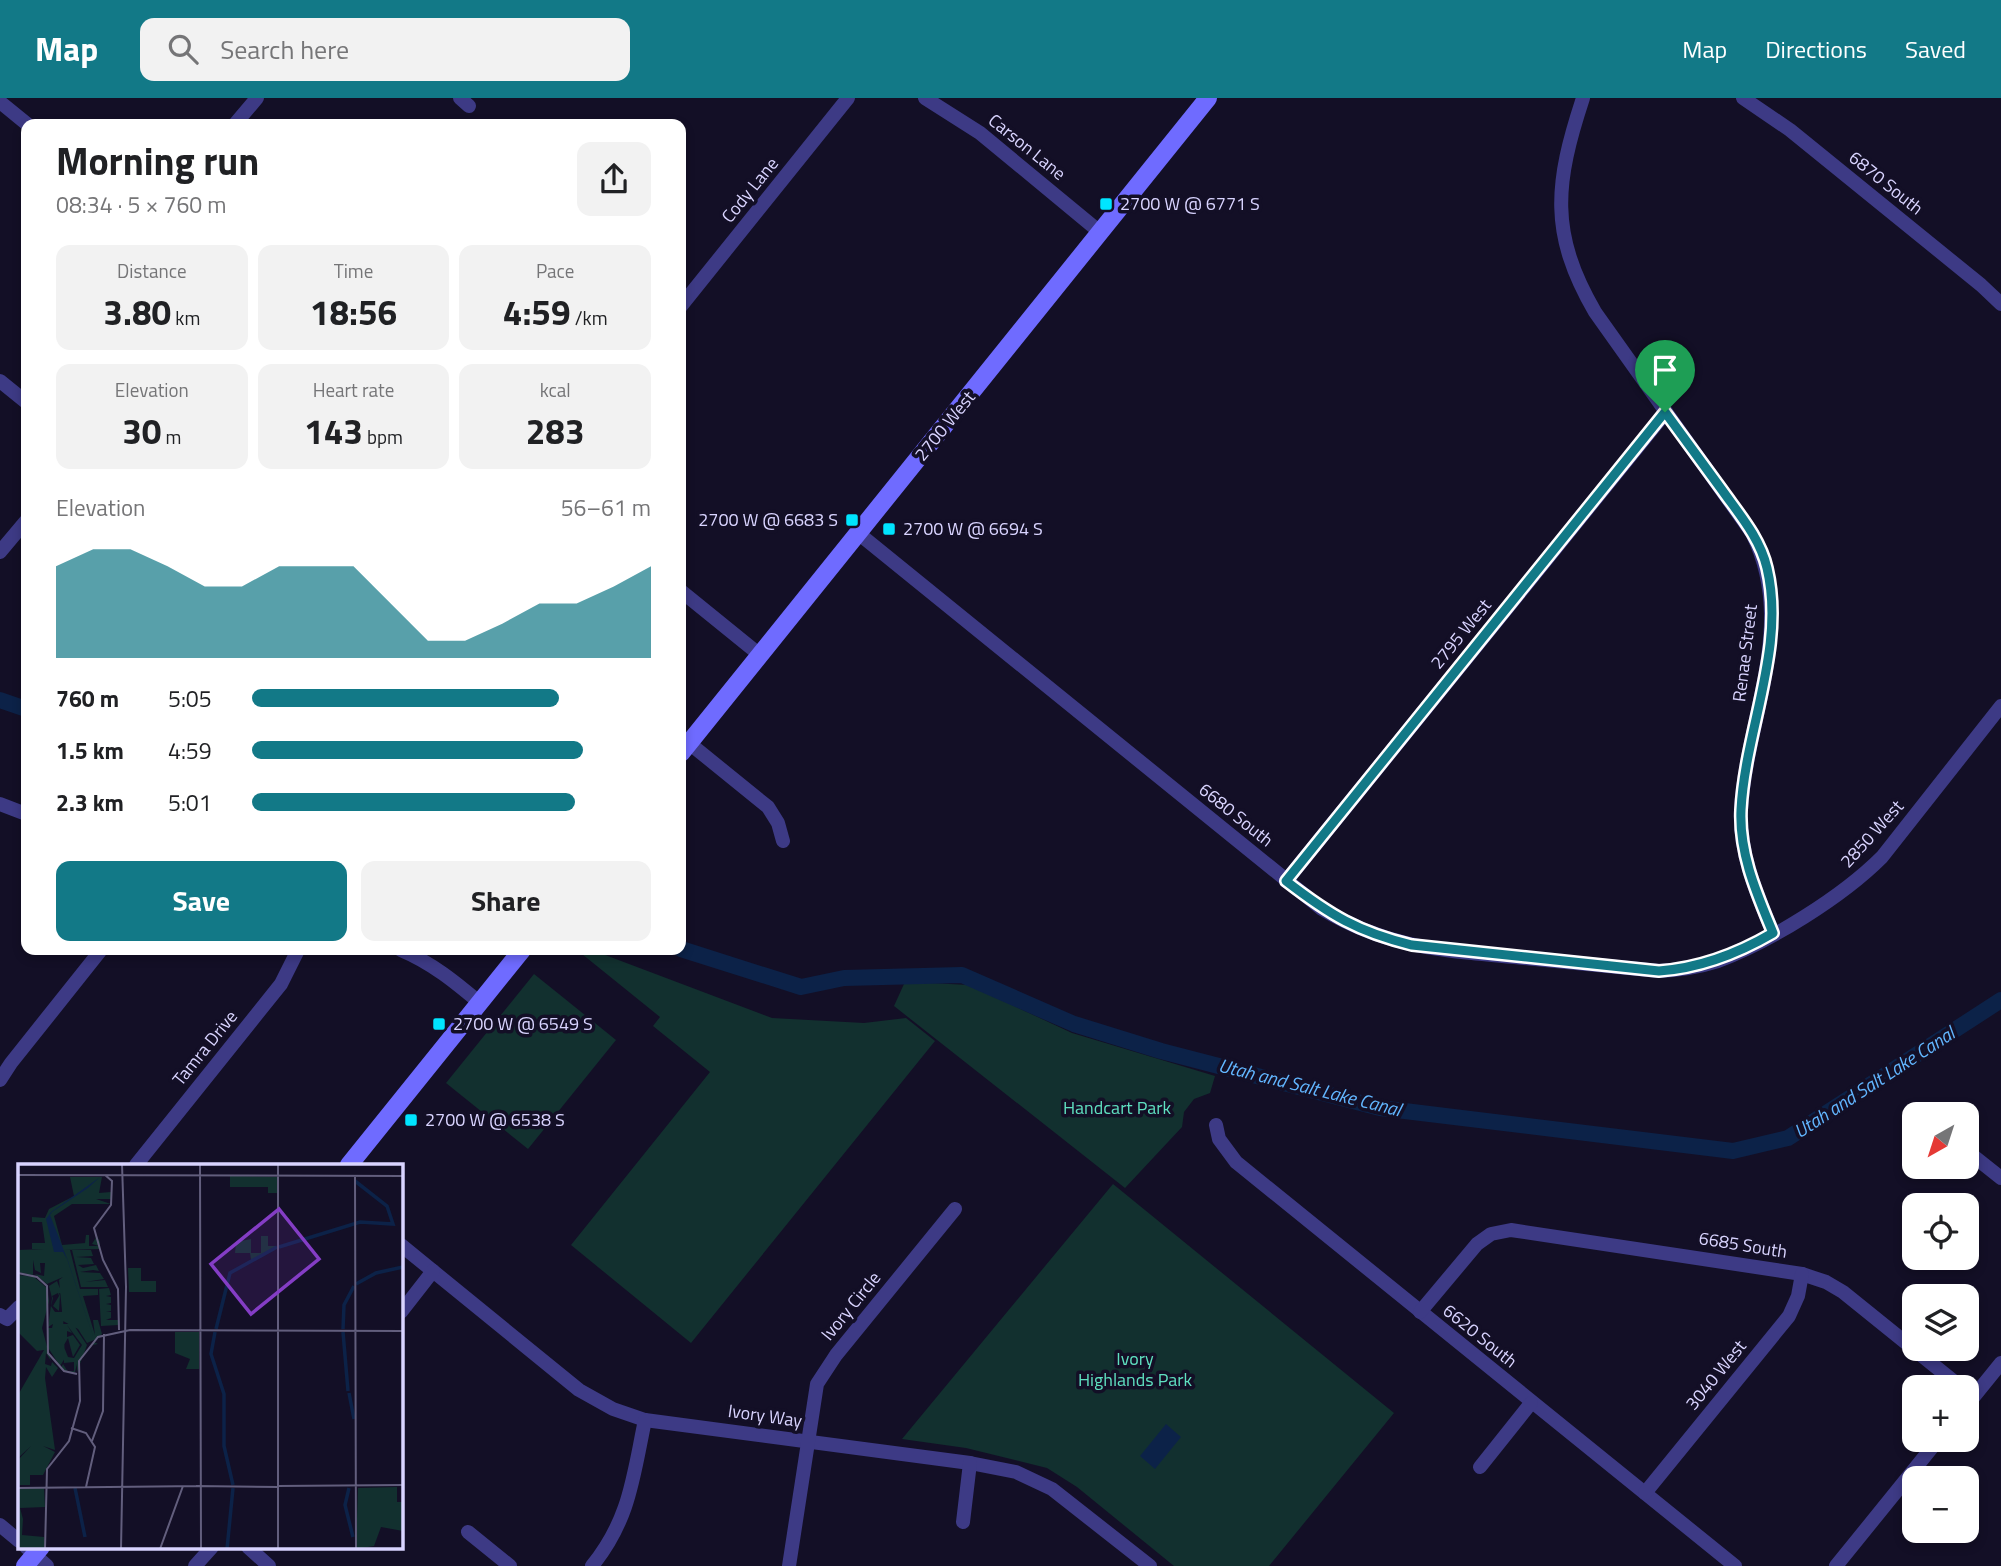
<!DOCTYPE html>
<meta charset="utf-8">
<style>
body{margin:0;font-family:"Titillium Web",sans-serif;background:#f2f2f2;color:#202124;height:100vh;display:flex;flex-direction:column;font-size:26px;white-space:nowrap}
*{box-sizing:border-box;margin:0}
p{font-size:23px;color:#757577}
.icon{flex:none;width:38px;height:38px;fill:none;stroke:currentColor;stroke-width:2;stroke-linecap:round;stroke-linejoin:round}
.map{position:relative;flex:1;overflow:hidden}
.drawer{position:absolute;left:21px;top:21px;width:665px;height:836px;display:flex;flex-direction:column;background:#fff;border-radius:14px;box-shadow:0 4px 10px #0003}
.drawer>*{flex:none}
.needle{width:46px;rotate:219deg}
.controls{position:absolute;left:1902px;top:1004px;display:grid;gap:14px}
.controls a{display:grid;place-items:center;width:77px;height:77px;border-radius:14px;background:#fff;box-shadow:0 4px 10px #0003;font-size:35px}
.pin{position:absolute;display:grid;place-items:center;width:60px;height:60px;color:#fff;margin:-72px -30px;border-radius:50% 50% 50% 0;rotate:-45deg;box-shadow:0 0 7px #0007}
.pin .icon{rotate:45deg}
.round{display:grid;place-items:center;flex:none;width:74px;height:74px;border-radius:14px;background:#f2f2f2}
.headline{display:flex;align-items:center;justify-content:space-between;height:119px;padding:0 35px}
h1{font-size:38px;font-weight:700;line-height:52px}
.stats{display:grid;grid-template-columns:repeat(3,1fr);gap:10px;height:119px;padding:7px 35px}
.stats div{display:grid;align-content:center;border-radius:14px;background:#f2f2f2;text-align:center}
.stats b{font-size:35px;font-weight:700}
.stats small{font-size:19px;font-weight:400}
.stats p{font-size:19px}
.chart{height:196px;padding:14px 35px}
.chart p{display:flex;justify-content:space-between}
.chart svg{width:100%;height:126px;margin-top:7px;fill:#127987;opacity:.7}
.primary-button{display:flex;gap:14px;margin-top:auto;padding:14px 35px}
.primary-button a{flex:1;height:80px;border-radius:14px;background:#127987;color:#fff;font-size:28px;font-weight:700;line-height:80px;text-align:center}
.primary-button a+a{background:#f2f2f2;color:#202124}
ul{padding:0 35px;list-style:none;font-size:23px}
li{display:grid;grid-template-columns:112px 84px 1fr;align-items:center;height:52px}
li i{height:18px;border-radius:9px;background:#127987}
header{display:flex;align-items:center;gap:42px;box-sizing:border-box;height:98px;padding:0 35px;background:#127987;color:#fff}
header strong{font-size:33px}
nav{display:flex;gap:38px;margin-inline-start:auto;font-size:24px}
.search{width:490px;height:63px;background:#f2f2f2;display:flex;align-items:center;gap:18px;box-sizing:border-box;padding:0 24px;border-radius:14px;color:#757577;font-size:26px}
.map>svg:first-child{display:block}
.green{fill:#12302f}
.water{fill:#0c2248}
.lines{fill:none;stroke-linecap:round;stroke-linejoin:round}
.canal{stroke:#0c2248;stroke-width:16}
.minor{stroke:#3d3a85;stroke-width:14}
.secondary{stroke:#6f6bff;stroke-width:18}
.route-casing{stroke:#fff;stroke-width:14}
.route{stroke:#127987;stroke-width:9}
.poi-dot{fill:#00e5ff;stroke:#130f26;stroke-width:2.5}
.labels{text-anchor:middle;stroke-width:7;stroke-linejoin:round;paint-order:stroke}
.street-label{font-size:18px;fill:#d9d4ff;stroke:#130f26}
.poi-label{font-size:18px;fill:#d9d4ff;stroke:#130f26;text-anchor:start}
.park-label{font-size:18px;fill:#5fe0c0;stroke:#130f26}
.water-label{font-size:19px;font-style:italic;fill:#62b6ff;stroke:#130f26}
.inset-river{fill:none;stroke:#0c2248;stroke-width:3.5}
.inset-road{fill:none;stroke:#625e7d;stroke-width:2}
.view{fill:#843dc5;fill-opacity:0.15;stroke:#843dc5;stroke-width:3.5}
.inset-edge{fill:none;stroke:#d9d4ff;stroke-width:3.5}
</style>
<header>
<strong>Map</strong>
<div class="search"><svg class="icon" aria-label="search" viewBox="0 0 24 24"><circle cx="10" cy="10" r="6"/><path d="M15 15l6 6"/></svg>Search here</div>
<nav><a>Map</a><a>Directions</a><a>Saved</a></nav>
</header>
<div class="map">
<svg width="2001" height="1468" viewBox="0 0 2001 1468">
<rect width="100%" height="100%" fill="#130f26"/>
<!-- green -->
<g class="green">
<polygon points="577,852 592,852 772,920 864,925 906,920 935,943 691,1245 571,1147 710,974 653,928 660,919"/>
<polygon points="534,876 616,942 528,1051 446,985"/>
<polygon points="930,885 969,887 1072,935 1215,978 1210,995 1194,1001 1184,1014 1182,1029 1125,1090 894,908 904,886"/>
<polygon points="1113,1086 1394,1315 1269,1468 1174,1468 1077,1389 1047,1370 966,1350 902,1341"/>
</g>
<!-- water -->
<polygon class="water" points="1166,1326 1181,1339 1155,1371 1140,1358"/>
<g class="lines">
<!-- canal -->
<g class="canal">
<polyline points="0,602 26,611"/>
<polyline points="681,851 801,889 844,880 962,877 1074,926 1161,953 1380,1010 1733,1053 1788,1040 2001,902"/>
</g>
<!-- minor -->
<g class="minor">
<polyline points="460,0 469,8"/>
<polyline points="925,0 980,35 1101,135"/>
<path d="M1583,0C1555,85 1549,135 1595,214L1752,435C1798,528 1747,616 1741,712C1739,756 1757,796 1773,835"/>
<polyline points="1743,0 1790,32 1981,187 2001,206"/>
<polyline points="0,4 27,26"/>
<polyline points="235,26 257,0"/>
<polyline points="681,208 848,0"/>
<polyline points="0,283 26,304"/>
<path d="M858,435L1322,811C1388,850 1440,852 1514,859C1562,864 1611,868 1659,873C1678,872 1699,869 1718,863C1771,843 1842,799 1882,759L2001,608"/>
<polyline points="0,454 26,423"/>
<polyline points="681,493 760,557"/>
<polyline points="689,645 768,709 778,725 783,743"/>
<polyline points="0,706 26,716"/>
<polyline points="1286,783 1666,314"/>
<path d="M401,852C432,865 455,884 480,905"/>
<polyline points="0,982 11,965 101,852"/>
<polyline points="1216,1027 1219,1041 1236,1064 1735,1468"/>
<polyline points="1967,1053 2001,1080"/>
<polyline points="136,1067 281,886 298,852"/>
<polyline points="401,1147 579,1292 613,1311 645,1322 970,1365 1016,1374 1052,1391 1150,1468"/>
<polyline points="401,1214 433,1173"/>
<polyline points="1420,1214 1477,1146 1491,1136 1511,1132 1802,1176 1826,1184 1843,1194 1962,1290"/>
<polyline points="0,1217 7,1221 19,1209"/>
<polyline points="1967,1307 2001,1265"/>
<polyline points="1480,1369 1531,1305"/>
<polyline points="1645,1395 1789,1218 1798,1198 1802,1176"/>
<polyline points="963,1424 970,1365"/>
<polyline points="0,1427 19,1443"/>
<polyline points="468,1434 510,1468"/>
<polyline points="26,1449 47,1468"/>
<polyline points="248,1449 269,1468"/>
<polyline points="195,1468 212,1449"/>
<path d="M592,1468C630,1421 633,1379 645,1322"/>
<polyline points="789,1468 817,1286 836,1257 955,1111"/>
<polyline points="1836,1468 1938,1342"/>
</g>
<!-- secondary -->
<g class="secondary">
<polyline points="681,655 1208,0"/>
<polyline points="349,1067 522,852"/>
<polyline points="25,1468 41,1449"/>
</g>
</g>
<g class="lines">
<defs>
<path id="route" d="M1665,314C1684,340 1703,366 1722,392C1739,416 1760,440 1767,470C1786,550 1745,632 1741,712C1739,756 1757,796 1773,835C1737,856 1701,870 1659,873L1412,847C1358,834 1330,817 1286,783Z"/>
</defs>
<!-- route casing -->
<use href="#route" class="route-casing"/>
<!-- route -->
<use href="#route" class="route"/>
</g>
<!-- markers -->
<g class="poi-dot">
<rect x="1099" y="99" width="14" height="14" rx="3.5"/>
<rect x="845" y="415" width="14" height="14" rx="3.5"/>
<rect x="882" y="424" width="14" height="14" rx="3.5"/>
<rect x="432" y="919" width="14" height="14" rx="3.5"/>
<rect x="404" y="1015" width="14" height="14" rx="3.5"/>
</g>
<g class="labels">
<!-- street labels -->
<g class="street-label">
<text transform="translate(1027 49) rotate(39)" y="6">Carson Lane</text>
<text transform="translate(1886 85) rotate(39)" y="6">6870 South</text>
<text transform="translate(750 92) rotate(-51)" y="6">Cody Lane</text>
<text transform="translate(945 328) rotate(-51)" y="6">2700 West</text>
<text transform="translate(1461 536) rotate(-51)" y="6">2795 West</text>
<text transform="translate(1745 555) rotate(-83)" y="6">Renae Street</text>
<text transform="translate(1236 717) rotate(39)" y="6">6680 South</text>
<text transform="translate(1872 736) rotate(-48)" y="6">2850 West</text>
<text transform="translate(205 950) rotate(-51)" y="6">Tamra Drive</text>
<text transform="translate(1743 1147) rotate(9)" y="6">6685 South</text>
<text transform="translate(851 1208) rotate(-51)" y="6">Ivory Circle</text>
<text transform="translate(1480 1238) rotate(39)" y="6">6620 South</text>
<text transform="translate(1716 1277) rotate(-51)" y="6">3040 West</text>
<text transform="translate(765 1318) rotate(8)" y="6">Ivory Way</text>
</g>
<!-- poi labels -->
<g class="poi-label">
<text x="1120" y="112">2700 W @ 6771 S</text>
<text x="838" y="428" text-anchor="end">2700 W @ 6683 S</text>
<text x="903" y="437">2700 W @ 6694 S</text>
<text x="453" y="932">2700 W @ 6549 S</text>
<text x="425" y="1028">2700 W @ 6538 S</text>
</g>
<!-- park labels -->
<g class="park-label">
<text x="1117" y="1016">Handcart Park</text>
<text x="1135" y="1267">Ivory<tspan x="1135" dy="21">Highlands Park</tspan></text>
</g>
<!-- water labels -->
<g class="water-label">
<text transform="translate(1874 984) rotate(-33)" y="7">Utah and Salt Lake Canal</text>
<text transform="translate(1310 989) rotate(14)" y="7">Utah and Salt Lake Canal</text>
</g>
</g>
<!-- overview -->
<g transform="translate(18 1066)">
<rect width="385" height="385" fill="#130f26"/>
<path d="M212,12L259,13V29H250V23H212ZM52,13H84L81,29L93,28V35H78L93,40H54L36,52L44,81L67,79L68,71H71V82H81L74,80L79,72L82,78V85L46,86H52L62,125H80V131L65,132L77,171L75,156H80L84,170L76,178L80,180L75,181L76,176L69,179L60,165L45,157L41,116L45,113L29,120L17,110L26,112L27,99H22L23,109L17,106L15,96V111L0,108V86L26,85H14V79H27L24,58H14V53L27,54L31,45L56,32ZM243,72H250V82H259L233,96L232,89H217L218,78L233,75V89H243ZM54,86H73L75,92L58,93L73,94L76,100L60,101L65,104L78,101L81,107L75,106L62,108L82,109L86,115L67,118L87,116L90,123H63ZM110,104H123V117H138V128H111ZM0,111L16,113L29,124L31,137L24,164L33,197L28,189L27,200L33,202L34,198L40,204L34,213L28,203L27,214L37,286L25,282L37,288L25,311H12V321H0V296L13,282L0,294V231L26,186L19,187L0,168ZM39,117L44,130L41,129L42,132L41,147L35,142L41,132L40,129L34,132L35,134L33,142L37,148H44V132L47,194L42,202L29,182V164H34L35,160L30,163L34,134L31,122ZM91,124L93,131L88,132L93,133V139L88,140L93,141V147L88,148H93V154L88,156H100V161L83,162L81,125ZM45,160H53L57,163L69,181L59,208V200L57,208H49L43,204L45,200L50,208L56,207V198L46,199V183L50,193L56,194L64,181L49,161L54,169L49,167V173L55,171L62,181L55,193L50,174L46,181ZM157,168H181V205H168L172,195L157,189ZM379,323V338H385V367L363,363L356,382L338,385L340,324ZM0,324H26L27,343L2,344L5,355L4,371L26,373L27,385H0Z" fill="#12302f"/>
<path d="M82,13L70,24L34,48L32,51L50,97L75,172L49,95L45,88H36L28,55L33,48Z" fill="#0c2248"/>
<path class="inset-river" d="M261,83L342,58L375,60L369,42L337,17M338,120L358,109L385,103M198,165L212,109L259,83M325,165L326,141L336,122M197,168L193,190L206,230V282L215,321M325,168L330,227M331,229L336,255M57,324L67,373M331,324L327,341L335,373M209,385L215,324"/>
<path class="inset-road" d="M182,0L183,385M260,0V385M0,11L385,12M87,11L94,17L93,41L76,64L85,96L100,125L101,166M337,11L338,385M0,109L19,113L29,122L30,189L46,207L59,210M53,264L68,269L77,283L68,323M74,277L85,247L86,170M178,322L261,323M260,322L385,321M0,324L182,322M27,385L29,305L51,277L62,237L61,197L80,173L112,166L385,167M103,385L108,123L104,0M142,385L165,322"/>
<path class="view" d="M261,45L301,95L233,150L193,100Z"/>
<rect width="385" height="385" class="inset-edge"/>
</g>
</svg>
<div class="controls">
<a><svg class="needle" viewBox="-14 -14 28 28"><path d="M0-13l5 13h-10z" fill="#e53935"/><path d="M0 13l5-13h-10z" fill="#757577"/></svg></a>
<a><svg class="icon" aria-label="locate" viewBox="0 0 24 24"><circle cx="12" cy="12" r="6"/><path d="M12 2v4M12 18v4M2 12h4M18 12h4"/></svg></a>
<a><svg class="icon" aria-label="layers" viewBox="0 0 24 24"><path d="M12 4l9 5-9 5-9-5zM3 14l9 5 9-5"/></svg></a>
<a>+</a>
<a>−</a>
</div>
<div class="pin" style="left:1665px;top:314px;background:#1e9e55"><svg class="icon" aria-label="arrive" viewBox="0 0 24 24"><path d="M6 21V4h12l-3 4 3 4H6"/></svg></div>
<section class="drawer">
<div class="headline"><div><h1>Morning run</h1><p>08:34 · 5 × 760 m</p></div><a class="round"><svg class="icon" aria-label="share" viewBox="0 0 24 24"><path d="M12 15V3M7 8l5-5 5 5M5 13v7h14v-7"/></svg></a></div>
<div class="stats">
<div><p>Distance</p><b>3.80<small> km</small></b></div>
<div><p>Time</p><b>18:56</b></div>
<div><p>Pace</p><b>4:59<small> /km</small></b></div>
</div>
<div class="stats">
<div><p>Elevation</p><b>30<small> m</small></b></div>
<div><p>Heart rate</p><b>143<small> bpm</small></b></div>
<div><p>kcal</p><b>283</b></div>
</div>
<div class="chart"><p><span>Elevation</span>56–61 m</p>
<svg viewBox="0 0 160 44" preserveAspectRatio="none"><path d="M0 44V12L10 6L20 6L30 12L40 19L50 19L60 12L70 12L80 12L90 25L100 38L110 38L120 32L130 25L140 25L150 19L160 12V44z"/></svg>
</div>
<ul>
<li><b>760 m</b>5:05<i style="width:77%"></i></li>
<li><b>1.5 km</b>4:59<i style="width:83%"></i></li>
<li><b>2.3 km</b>5:01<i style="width:81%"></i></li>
</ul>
<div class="primary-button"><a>Save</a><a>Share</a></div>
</section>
</div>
